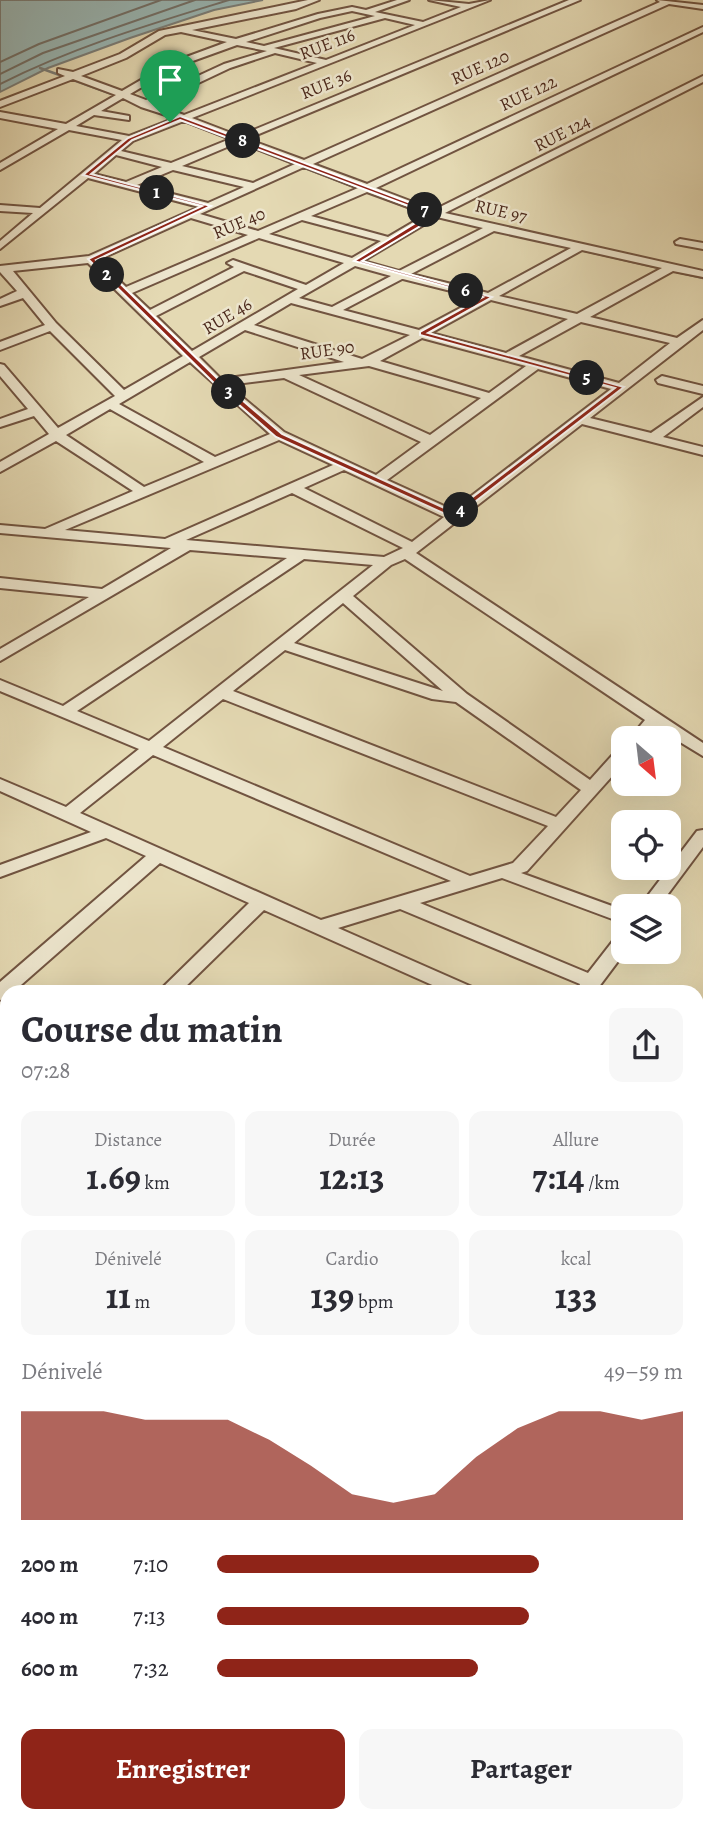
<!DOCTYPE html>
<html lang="fr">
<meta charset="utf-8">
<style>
body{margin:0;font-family:Alegreya,serif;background:#f7f7f7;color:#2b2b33;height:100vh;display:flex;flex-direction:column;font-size:26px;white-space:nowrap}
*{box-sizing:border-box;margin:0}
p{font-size:23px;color:#7c7c81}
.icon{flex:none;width:38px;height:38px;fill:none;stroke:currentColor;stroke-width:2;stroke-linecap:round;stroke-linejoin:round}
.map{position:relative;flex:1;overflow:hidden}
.drawer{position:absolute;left:0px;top:985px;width:704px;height:838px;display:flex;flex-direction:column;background:#fff;border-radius:21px 21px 0 0;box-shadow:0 7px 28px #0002}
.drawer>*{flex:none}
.needle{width:46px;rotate:152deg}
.tools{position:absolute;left:611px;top:726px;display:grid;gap:14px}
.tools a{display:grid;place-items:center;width:70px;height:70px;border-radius:14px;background:#fff;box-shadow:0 7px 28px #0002;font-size:35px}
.pin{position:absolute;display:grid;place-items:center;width:60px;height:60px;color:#fff;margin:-72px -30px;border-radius:50% 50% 50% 0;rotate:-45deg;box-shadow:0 0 7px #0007}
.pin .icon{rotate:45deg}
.km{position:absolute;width:35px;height:35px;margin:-18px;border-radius:50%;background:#222;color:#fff;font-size:19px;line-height:35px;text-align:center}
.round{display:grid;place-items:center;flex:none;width:74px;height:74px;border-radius:14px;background:#f7f7f7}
.headline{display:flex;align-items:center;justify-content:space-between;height:119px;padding:0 21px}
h1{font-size:38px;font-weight:600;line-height:52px}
.figures{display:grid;grid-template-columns:repeat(3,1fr);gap:10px;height:119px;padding:7px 21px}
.figures div{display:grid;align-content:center;border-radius:14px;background:#f7f7f7;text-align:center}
.figures b{font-size:35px;font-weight:600}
.figures small{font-size:19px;font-weight:400}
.figures p{font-size:19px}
.chart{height:196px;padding:14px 21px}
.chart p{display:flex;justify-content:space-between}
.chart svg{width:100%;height:126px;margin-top:7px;fill:#8f2418;opacity:.7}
.primary-button{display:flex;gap:14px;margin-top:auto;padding:14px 21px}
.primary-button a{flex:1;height:80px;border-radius:14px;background:#8f2418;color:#fff;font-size:28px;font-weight:600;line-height:80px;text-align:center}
.primary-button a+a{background:#f7f7f7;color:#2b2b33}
ul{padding:0 21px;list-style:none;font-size:23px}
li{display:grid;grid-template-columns:112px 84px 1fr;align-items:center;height:52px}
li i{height:18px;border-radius:9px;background:#8f2418}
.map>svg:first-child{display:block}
.green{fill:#b5bf8b;stroke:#807453;stroke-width:2}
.water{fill:#99b8b7;stroke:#7a7e79;stroke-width:2}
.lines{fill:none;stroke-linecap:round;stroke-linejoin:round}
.shore{stroke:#727069;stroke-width:2}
.stream-far1{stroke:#7a7e79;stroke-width:2.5}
.stream{stroke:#7a7e79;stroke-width:6}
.minor-casing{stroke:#715441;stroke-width:4}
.highway-casing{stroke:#4b281b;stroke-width:4}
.minor{fill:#ede6ce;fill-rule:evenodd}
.highway{fill:#e2bc7a;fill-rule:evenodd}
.route{fill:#8f2418;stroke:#fff;stroke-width:2;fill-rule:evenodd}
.labels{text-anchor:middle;stroke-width:5;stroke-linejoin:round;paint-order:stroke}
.far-street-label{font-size:18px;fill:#4b281b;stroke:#ede6ce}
</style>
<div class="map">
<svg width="703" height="1823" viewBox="0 0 703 1823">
<rect width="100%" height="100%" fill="#e4d9b3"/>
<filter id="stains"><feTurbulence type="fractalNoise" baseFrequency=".00286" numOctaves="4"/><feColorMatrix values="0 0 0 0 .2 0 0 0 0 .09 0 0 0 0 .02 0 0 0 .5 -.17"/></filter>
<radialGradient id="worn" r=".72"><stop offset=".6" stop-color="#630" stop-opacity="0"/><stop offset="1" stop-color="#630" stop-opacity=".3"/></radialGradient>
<!-- green -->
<g class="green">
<polygon points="7,1638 7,1732 0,1732 0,1676"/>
<polygon points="169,1816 171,1823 0,1823 0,1821"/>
</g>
<!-- water -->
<polygon class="water" points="0,0 263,0 214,10 130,38 48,68 0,92"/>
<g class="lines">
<!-- shore -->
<g class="shore">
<polyline points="0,62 39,44 161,0"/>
<polyline points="0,74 43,53 195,0"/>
<path d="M0,84C73,47 151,24 229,0"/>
</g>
<!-- stream-far1 -->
<g class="stream-far1">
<polyline points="40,68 120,97"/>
<polyline points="178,119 427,215 703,278"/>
</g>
<!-- stream -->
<polyline class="stream" points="696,1245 703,1229"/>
<defs>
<g id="minor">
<path d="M308,0H319L296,9L192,30L236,39L318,14L352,7L366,10L397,0H409L375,12L423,22L461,7L429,0L469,4L490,0L192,118L239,136L569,0H580L247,139L304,160L660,2L657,0L703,5V9L669,4L313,164L367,184L703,27V32L376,188L434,210L703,76V82L445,213L703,271V277L673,271L590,317L677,338L703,320V330L590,418L651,433L703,397V407L663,437L703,447V455L582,424L416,553L703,743V756L657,728L647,738H630L645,720L405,559L391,565L353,596L467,694L590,780L617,750L623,749V764L527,871L521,873L623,910V923L502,878L420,903L588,973L616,937L623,935L625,952L595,992H577L580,984L400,909L338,928L472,987L475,992H448L264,910L180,992H158L249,903L160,863L13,992H7V998L0,1000V982L146,856L106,838L0,877V865L91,832L0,791V779L66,807L139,749L0,691V680L63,706L287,558L190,550L0,661V649L89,597L0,588V578L102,589L171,548L0,533V525L45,529L133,491L56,441L0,472V462L49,434L34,416L0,427V419L28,409L0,376V364L4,365L58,428L115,396L50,331L0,350V342L45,325L23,298L0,306V299L17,291L0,272V266L89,256L199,207L88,178L0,249V241L33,213L0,211V205L40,208L122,140L69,130L0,170V163L58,129L0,118V112L66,124L116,95L73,79L0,107V101L65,76L58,73V69L73,72L120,54L159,31ZM352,11L375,16L264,46L246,42L320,18ZM385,18L415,25L326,60L274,48ZM181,32L227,42L170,63L122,91L81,76L126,58L165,35ZM237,45L267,51L224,64L146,100L130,94L176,67ZM275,53L317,63L184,115L154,104L230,68ZM123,98L141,107L175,118L129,136L76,126L94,115L129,120V116L101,111ZM184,121L230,139L171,163L121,151L133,141ZM239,142L295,164L253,183L182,166ZM116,155L162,167L126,182L94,174ZM304,167L358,188L258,231L200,214ZM173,170L244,187L208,203L137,185ZM367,192L427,214L388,237L311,216ZM437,217L483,228L399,271L363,261ZM191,218L248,235L126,287L98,260ZM302,220L381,241L352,258L269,234ZM494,231L571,248L488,293L411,274ZM259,238L344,263L306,285L233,260L227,263L234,267L150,310L132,293ZM582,250L662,268L577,314L499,296ZM88,263L183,356L124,390L56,323L13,271ZM355,266L391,276L332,307L299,298ZM244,271L298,289L192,351L156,316ZM402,279H403L479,298L419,330L343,310ZM491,300L568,319L506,353L431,333ZM291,303L410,335L362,359L254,325ZM581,322L670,343L619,383L519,356ZM245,330L344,362L221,379L199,357ZM422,338L526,366L489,393L380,361ZM190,362L270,434L215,457L119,404ZM369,366L481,398L430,435L299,375ZM538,369L611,389L453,510L387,480ZM284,378L421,442L376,475L284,432L228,385ZM110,409L204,462L144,487L66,435ZM279,440L333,465L165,539L65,530ZM344,470L444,517L412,542L304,488ZM292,493L403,548L384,557L186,540ZM304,559L373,565L149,741L77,711ZM343,603L443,691L294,643ZM285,650L432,699L456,702L581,790L556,817L233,691ZM223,699L548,826L513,863L470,876L163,747ZM153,755L451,881L321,920L80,813Z"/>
<polygon points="680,239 703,243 703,249 676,244 675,242"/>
<polygon points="662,376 703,386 703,394 658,383 656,380"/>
<polygon points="703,830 703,847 659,906 640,906 697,831"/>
<polygon points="696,1089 703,1091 703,1106 696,1105"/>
<polygon points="7,1138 7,1159 0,1161 0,1140"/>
<polygon points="0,1249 7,1251 7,1271 0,1269"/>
<rect x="0" y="1357" width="7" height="20"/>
<polygon points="696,1531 703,1533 703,1557 696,1555"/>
<rect x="0" y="1767" width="7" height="30"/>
<polygon points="696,1781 703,1782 703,1812 696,1811"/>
</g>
<g id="highway">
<polygon points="703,1118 703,1148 696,1150 696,1120"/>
<polygon points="703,1187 703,1220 696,1222 696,1189"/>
<polygon points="237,1816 283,1816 285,1823 240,1823"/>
<polygon points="339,1816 389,1816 386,1823 337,1823"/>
</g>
</defs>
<!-- minor casing -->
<use href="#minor" class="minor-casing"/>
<!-- highway casing -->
<use href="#highway" class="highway-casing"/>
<!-- minor -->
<use href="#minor" class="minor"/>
<!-- highway -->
<use href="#highway" class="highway"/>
</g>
<!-- route -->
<path class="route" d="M180,116L437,213V216L362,261L492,297L428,333L624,387L454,518L276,437L216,385L88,259L202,206L83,175L128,138ZM180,120L430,214L354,261L483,297L420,332V335L615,388L453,512L282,434L221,382L96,260L211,206L91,174L132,140Z"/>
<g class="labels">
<!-- far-street labels -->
<g class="far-street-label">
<text transform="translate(327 44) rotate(-21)" y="6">RUE 116</text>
<text transform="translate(480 67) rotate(-24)" y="6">RUE 120</text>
<text transform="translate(326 84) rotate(-22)" y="6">RUE 36</text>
<text transform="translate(528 93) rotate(-25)" y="6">RUE 122</text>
<text transform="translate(562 133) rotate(-27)" y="6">RUE 124</text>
<text transform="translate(501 211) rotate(13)" y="6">RUE 97</text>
<text transform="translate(239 223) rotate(-23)" y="6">RUE 40</text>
<text transform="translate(227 316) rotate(-31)" y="6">RUE 46</text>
<text transform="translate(327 350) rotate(-8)" y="6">RUE 90</text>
</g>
</g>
<rect width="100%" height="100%" filter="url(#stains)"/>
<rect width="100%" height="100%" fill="url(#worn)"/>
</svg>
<div class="tools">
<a><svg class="needle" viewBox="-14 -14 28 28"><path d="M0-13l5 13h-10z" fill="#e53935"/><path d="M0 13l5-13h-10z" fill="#7c7c81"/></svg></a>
<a><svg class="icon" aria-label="locate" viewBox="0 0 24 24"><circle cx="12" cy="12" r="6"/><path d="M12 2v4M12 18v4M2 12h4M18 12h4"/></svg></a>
<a><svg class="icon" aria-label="layers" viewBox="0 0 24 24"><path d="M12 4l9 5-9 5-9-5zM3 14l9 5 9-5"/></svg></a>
</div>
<div class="pin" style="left:170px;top:122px;background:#1e9e55"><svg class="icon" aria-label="arrive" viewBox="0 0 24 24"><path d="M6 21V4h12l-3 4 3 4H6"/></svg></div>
<b class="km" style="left:157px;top:193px">1</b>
<b class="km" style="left:107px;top:275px">2</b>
<b class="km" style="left:229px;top:392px">3</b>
<b class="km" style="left:461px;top:510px">4</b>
<b class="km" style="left:587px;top:378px">5</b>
<b class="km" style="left:466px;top:291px">6</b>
<b class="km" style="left:425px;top:210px">7</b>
<b class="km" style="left:243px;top:141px">8</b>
<section class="drawer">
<div class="headline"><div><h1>Course du matin</h1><p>07:28</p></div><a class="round"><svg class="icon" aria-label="share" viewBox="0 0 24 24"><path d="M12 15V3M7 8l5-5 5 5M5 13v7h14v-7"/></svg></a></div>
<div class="figures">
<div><p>Distance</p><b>1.69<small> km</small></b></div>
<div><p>Durée</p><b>12:13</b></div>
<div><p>Allure</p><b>7:14<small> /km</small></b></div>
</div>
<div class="figures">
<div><p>Dénivelé</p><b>11<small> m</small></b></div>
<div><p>Cardio</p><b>139<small> bpm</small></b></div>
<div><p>kcal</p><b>133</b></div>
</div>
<div class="chart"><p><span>Dénivelé</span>49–59 m</p>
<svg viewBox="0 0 160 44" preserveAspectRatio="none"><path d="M0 44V6L10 6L20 6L30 9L40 9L50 9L60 16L70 25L80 35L90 38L100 35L110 22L120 12L130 6L140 6L150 9L160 6V44z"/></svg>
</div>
<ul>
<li><b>200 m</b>7:10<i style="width:69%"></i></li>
<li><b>400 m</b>7:13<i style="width:67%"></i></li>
<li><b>600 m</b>7:32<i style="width:56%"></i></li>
</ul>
<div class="primary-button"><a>Enregistrer</a><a>Partager</a></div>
</section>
</div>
